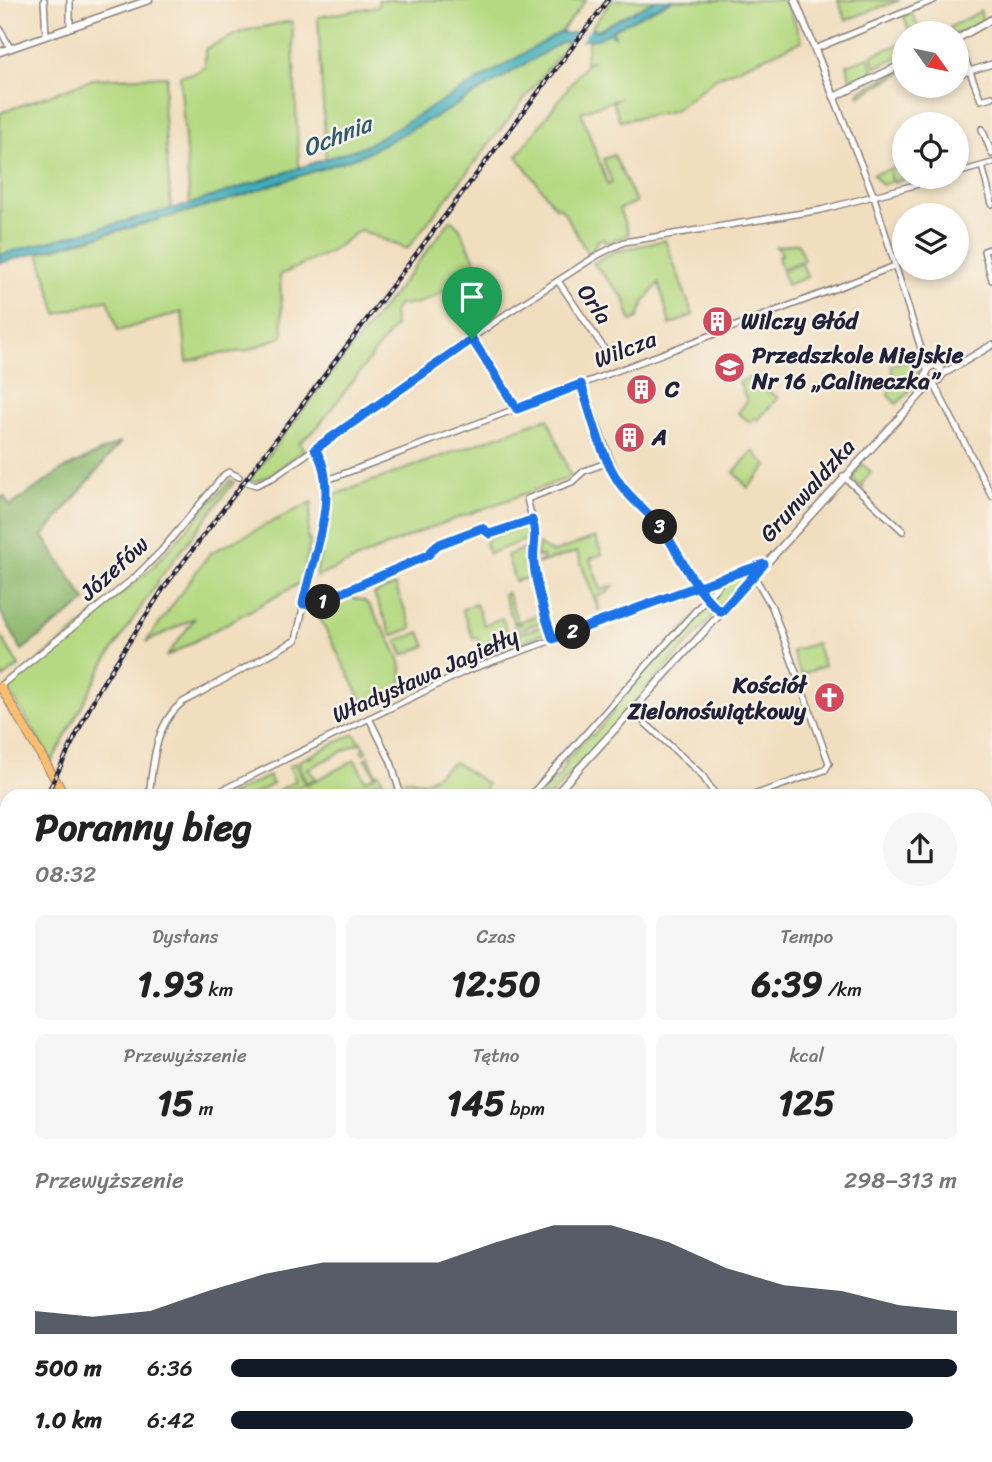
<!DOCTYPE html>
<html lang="pl">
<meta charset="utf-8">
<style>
body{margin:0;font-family:Sriracha,sans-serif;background:#f6f6f6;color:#222;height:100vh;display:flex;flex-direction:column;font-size:26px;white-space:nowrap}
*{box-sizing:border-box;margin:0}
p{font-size:23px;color:#767676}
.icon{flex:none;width:38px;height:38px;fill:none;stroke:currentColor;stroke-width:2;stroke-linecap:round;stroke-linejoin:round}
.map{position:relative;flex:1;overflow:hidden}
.details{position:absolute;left:0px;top:789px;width:992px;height:674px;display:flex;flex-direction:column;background:#fff;border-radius:21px 21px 0 0;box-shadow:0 4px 10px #0003}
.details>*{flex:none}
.needle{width:46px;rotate:123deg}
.tools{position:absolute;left:892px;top:21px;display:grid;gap:14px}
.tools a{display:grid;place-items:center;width:77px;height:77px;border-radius:50%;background:#fff;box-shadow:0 4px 10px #0003;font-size:35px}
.pin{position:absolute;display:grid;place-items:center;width:60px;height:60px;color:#fff;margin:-72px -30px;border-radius:50% 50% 50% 0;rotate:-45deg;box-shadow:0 0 7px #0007}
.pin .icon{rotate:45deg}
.km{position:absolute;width:35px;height:35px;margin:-18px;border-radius:50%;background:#222;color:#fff;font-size:19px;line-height:35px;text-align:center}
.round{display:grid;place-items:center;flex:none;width:74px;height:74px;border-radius:37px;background:#f6f6f6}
.headline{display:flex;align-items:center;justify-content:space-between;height:119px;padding:0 35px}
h1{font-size:38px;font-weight:800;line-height:52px}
.stats{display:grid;grid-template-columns:repeat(3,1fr);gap:10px;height:119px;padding:7px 35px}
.stats div{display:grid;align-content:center;border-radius:10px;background:#f6f6f6;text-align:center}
.stats b{font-size:35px;font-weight:800}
.stats small{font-size:19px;font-weight:400}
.stats p{font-size:19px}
.chart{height:196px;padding:14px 35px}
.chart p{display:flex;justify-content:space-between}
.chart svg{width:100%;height:126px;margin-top:7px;fill:#111827;opacity:.7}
ul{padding:0 35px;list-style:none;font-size:23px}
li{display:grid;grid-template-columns:112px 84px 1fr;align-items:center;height:52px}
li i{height:18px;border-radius:9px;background:#111827}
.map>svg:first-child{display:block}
.green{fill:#b5d982;stroke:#6c7e5e;stroke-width:2}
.forest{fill:#90b970;stroke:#596e56;stroke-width:2}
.water{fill:#3faebb;stroke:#30687b;stroke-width:2}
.pier{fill:#f1debf}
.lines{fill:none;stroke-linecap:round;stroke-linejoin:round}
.minor-casing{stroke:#8a807d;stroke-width:8}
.tertiary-casing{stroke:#8a807d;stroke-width:9}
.primary-casing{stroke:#8a807d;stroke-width:10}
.minor{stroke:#fff;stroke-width:5}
.tertiary{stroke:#fff;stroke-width:6}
.primary{stroke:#fbbd6e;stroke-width:8}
.rail-casing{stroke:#22223b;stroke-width:4.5}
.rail{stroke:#f7f3e8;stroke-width:2;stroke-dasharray:5;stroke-linecap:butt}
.route-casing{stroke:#fff;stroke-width:14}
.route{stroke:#1a73e8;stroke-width:9}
.labels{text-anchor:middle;stroke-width:5;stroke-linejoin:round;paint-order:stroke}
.street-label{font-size:23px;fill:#22223b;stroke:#f7f3e8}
.poi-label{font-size:23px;font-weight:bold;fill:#22223b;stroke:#f7f3e8;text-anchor:start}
.water-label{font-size:24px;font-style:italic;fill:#2e5a6e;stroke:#f7f3e8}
</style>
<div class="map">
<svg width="992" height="1462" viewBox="0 0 992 1462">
<rect width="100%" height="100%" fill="#f7f3e8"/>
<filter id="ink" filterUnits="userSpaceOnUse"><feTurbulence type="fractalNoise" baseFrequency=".0143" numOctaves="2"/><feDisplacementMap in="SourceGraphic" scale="14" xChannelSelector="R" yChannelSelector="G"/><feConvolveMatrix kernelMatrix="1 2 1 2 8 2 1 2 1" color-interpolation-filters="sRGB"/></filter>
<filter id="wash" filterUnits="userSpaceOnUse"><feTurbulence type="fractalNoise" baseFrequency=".00686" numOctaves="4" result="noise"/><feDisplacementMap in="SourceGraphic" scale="28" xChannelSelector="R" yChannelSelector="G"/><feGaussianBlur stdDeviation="1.57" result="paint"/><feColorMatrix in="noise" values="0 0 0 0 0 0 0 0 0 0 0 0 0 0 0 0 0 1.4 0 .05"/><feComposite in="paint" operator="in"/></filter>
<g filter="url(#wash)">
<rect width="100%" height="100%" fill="#f1debf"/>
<!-- green -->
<g class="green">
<polygon points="378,0 586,0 561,32 365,146 326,159 318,17 379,6"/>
<polygon points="612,0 655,0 596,31 592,27"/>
<polygon points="672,0 786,0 802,41 716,78 673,111 620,121 613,102 620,98 581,112 608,185 612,183 603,159 614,155 636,202 619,209 629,234 607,244 603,238 596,242 593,251 588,254 564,212 559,207 556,208 517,156 586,64 594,60 585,63 589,39 609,33 614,35 612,30"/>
<polygon points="838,0 900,0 846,20"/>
<polygon points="981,11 982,22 957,34 952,33 950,27"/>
<polygon points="912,13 921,33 910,33 904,17"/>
<polygon points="292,21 299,169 190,205 180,75 193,74 205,67 205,49 243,31"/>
<polygon points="562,41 568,43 407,249 360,230 330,252 280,275 283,336 246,351 211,355 187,362 182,312 118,331 108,299 57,314 39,253 222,202 362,155 450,109"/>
<polygon points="905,42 905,54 876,67 871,55"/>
<polygon points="868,57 874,71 851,82 847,65"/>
<polygon points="905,68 905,71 859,96 858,92"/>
<polygon points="167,76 163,105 171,209 0,255 0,113 93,79"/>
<polygon points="901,166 905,179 893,182 890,173 890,183 882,185 873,174"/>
<path d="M451,220L459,227L478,266C455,281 429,309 399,304L393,314L395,326L316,429L299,443L304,449L271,475L254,482L249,480Z"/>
<polygon points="665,240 693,315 670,325 659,283 644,302 638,318 631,321 624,298 593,263 613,252"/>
<polygon points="798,243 804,260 781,269 778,255 782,255 781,251 776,247"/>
<polygon points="802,263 807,277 787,285 782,271"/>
<path d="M918,356C924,373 909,395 896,404L888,395L894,379L891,366Z"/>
<polygon points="757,375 764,388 778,398 758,420 755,418 750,422 738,413 747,401 739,382"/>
<polygon points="548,418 571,477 419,532 316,577 331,496"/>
<polygon points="753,451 767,466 748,488 734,472"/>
<polygon points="862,464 871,472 863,482 863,489 852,479"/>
<polygon points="231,480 234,482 162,575 107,659 52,761 7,687 152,568"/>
<polygon points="312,502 307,536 310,542 302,582 166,657 195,618 146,642 210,553"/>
<polygon points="529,524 533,534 530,538 489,554 485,543 488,539"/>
<polygon points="595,537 602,554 590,559 601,590 613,586 607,593 597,597 599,611 577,552 536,564 543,560 542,556 537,557 539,544 552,553"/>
<polygon points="532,546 532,577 515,581 507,555"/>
<polygon points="738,575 742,575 744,580 724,604 717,605 710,599 726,580"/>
<polygon points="395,585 412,628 392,636 374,594"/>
<polygon points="507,592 518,622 541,614 542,621 517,631 514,623 523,625 513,621 503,594"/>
<path d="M349,597L365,601L371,608C384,633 419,673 392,697L371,699L364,704L318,615C331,610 335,599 349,597Z"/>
<polygon points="476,604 484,625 502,618 508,634 480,645 477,637 473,638 462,609"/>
<polygon points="702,609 711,609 712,617 567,778 550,796 533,796 544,785 547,787 562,774 560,772 567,764 565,762 590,734 593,736 615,710 613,708"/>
<polygon points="543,626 547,632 520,642 518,634"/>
<polygon points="420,632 426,646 403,655 397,641"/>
<polygon points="0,634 19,666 3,678 0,674"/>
<polygon points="509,637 507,647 484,655 481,648"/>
<polygon points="816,643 824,666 801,675 792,651"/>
<polygon points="354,734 367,751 363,754 361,750 364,748 361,742 307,769 316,778 306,783 299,761 309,756 309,759 311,755 313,757 315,753"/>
<polygon points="369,756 376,774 379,773 383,781 310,796 306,785 355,760 365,780 375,776 367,760 364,760"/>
<polygon points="454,762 487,784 483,796 418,794 422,782 425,783"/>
<polygon points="296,763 305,784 275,796 273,793 296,781 289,766"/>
<polygon points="269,776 273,784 250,796 227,796"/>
<polygon points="405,779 421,782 416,796 404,796 407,794"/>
<polygon points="992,875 992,1092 985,1095 985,877"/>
<polygon points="0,1209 7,1216 7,1296 0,1290"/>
</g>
<!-- forest -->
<polygon class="forest" points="121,442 43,536 86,601 22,650 0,611 0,498 4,496 10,506 62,470"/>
<!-- water -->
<polygon class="water" points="655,0 672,0 612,30 615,36 608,33 598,39 562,42 450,109 362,155 222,202 0,263 0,255 13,251 190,204 365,146 561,32 567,34 593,28 597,31"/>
<!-- pier -->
<polygon class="pier" points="593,25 578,45 566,46 581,26"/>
</g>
<g filter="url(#ink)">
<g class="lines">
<defs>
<g id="minor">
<polyline points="44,0 46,35"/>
<polyline points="70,0 70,27"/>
<polyline points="0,29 10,48"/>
<polyline points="957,39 981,100 992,97"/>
<polyline points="815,49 934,0"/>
<polyline points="957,75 992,64"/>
<polyline points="834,97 874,197 927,368"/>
<polyline points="982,129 992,154"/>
<polyline points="982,166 992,204"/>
<polyline points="957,173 992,163"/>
<polyline points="992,248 984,251 992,280"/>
<polyline points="558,281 603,347"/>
<polyline points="472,339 517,409"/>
<polyline points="933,382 992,496"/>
<polyline points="581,384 620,484 651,514 699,591 721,612"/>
<polyline points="843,476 903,531"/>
<polyline points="327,480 895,266"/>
<polyline points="246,482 256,485 274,477 509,312 598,255 624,242 821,210 945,177"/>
<polyline points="739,572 757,581 772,607 829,763 825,770 751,796"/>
<path d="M303,604C326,608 402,566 428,555L437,545L482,529L490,534L532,520"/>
<polyline points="553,639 536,579 535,530 527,499 572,482 584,471 609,462"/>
<polyline points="0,686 134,578 161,551 224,475 229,472 239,477"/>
<polyline points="632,711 702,775 716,796"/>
<polyline points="369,718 391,762 401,796"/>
<path d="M149,796C153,763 155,723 183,702L296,640L327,498L325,465L315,449"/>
<polyline points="210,796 466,671 764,564"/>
<polyline points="530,796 724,579"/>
<polyline points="985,831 992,828"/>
<polyline points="1,1110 7,1103"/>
<polyline points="0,1410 7,1402"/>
<polyline points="364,1456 371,1462"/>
<polyline points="269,1462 274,1456"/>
<polyline points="440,1462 444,1456"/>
<polyline points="510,1462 514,1456"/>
<polyline points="581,1462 586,1456"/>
</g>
<g id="tertiary">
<polyline points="795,0 834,97 905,63"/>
<polyline points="957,39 992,19"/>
<polyline points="0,52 149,0"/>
<polyline points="943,374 992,345"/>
<polyline points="920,390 929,367 935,365 941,369 943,374 938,381 932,382 926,378"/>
<polyline points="554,796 932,382"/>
<polyline points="985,1285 992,1271"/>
<polyline points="876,1462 880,1456"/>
</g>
<g id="primary">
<polyline points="0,686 65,796"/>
<polyline points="985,1100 992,1098"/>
</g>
</defs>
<!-- minor casing -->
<use href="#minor" class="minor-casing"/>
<!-- tertiary casing -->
<use href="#tertiary" class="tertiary-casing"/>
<!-- primary casing -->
<use href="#primary" class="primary-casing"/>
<!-- minor -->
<use href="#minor" class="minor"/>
<!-- tertiary -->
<use href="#tertiary" class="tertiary"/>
<!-- primary -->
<use href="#primary" class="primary"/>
<defs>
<g id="rail">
<polyline points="46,796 99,689 163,589 608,0"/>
<polyline points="0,908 7,891"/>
</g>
</defs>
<!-- rail casing -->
<use href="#rail" class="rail-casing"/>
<!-- rail -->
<use href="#rail" class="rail"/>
</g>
</g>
<g class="lines" filter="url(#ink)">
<defs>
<path id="route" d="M472,339L315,449C342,489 312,560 303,604L314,605L428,555L437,545L482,528L490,534L532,520C538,536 532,548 534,564C537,590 544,614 553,639L690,589L696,587L764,564L721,612C695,591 683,561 665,533C652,514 634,503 621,485C601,458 592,416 581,384L517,409L472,339"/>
</defs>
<!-- route casing -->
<use href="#route" class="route-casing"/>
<!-- route -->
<use href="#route" class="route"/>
</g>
<!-- icons -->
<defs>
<symbol id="building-disc" viewBox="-11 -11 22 22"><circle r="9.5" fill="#d1495b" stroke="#f7f3e8"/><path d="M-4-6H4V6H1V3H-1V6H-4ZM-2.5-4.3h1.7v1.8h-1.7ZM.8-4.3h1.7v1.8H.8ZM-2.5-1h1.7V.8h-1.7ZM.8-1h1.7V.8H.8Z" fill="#fff"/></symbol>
<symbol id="school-disc" viewBox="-11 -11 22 22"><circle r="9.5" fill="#d1495b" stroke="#f7f3e8"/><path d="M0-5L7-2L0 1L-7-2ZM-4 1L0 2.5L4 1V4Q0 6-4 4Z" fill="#fff"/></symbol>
<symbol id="church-disc" viewBox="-11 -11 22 22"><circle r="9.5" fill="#d1495b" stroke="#f7f3e8"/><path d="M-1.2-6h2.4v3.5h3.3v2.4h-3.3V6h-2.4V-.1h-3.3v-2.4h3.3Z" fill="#fff"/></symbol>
</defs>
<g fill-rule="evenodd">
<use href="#building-disc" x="700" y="304" width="35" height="35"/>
<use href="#school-disc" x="712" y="350" width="35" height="35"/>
<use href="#building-disc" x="624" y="372" width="35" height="35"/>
<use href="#building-disc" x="612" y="420" width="35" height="35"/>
<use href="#church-disc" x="812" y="680" width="35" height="35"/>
</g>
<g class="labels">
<!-- street labels -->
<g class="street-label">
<text transform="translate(595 304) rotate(56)" y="8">Orla</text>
<text transform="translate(625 349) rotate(-21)" y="8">Wilcza</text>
<text transform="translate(807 490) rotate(-48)" y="8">Grunwaldzka</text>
<text transform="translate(114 568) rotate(-42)" y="8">Józefów</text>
<text transform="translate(425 675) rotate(-24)" y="8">Władysława Jagiełły</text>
</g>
<!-- poi labels -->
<g class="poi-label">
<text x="741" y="329">Wilczy Głód</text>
<text x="752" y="363">Przedszkole Miejskie<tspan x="752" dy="26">Nr 16 „Calineczka”</tspan></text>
<text x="665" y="397">C</text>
<text x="652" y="445">A</text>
<text x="806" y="693" text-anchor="end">Kościół<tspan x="806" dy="26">Zielonoświątkowy</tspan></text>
</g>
<!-- water labels -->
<g class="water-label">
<text transform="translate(337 136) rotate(-22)" y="8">Ochnia</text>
</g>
</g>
</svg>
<div class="tools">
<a><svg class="needle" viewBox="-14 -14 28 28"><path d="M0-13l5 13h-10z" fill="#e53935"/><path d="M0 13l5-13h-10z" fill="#767676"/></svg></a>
<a><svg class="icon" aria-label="locate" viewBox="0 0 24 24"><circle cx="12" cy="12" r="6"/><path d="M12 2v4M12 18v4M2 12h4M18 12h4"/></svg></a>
<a><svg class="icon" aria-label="layers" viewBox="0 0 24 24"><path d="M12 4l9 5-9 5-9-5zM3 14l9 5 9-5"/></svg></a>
</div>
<div class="pin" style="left:472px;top:339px;background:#1e9e55"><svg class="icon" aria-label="arrive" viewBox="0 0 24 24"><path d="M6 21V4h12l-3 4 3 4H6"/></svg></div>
<b class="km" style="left:323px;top:602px">1</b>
<b class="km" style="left:573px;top:632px">2</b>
<b class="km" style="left:660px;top:527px">3</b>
<section class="details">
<div class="headline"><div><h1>Poranny bieg</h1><p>08:32</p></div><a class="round"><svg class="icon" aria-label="share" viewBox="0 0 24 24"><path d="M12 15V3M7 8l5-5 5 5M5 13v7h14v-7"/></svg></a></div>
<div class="stats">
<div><p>Dystans</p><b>1.93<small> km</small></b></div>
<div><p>Czas</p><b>12:50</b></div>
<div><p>Tempo</p><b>6:39<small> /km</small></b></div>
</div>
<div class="stats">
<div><p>Przewyższenie</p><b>15<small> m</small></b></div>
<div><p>Tętno</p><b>145<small> bpm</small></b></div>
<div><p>kcal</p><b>125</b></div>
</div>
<div class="chart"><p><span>Przewyższenie</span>298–313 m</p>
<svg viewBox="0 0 160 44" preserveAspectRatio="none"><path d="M0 44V36L10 38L20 36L30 29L40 23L50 19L60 19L70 19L80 12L90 6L100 6L110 12L120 21L130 27L140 29L150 34L160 36V44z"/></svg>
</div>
<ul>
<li><b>500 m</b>6:36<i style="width:100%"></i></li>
<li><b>1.0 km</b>6:42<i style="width:94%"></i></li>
</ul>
</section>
</div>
